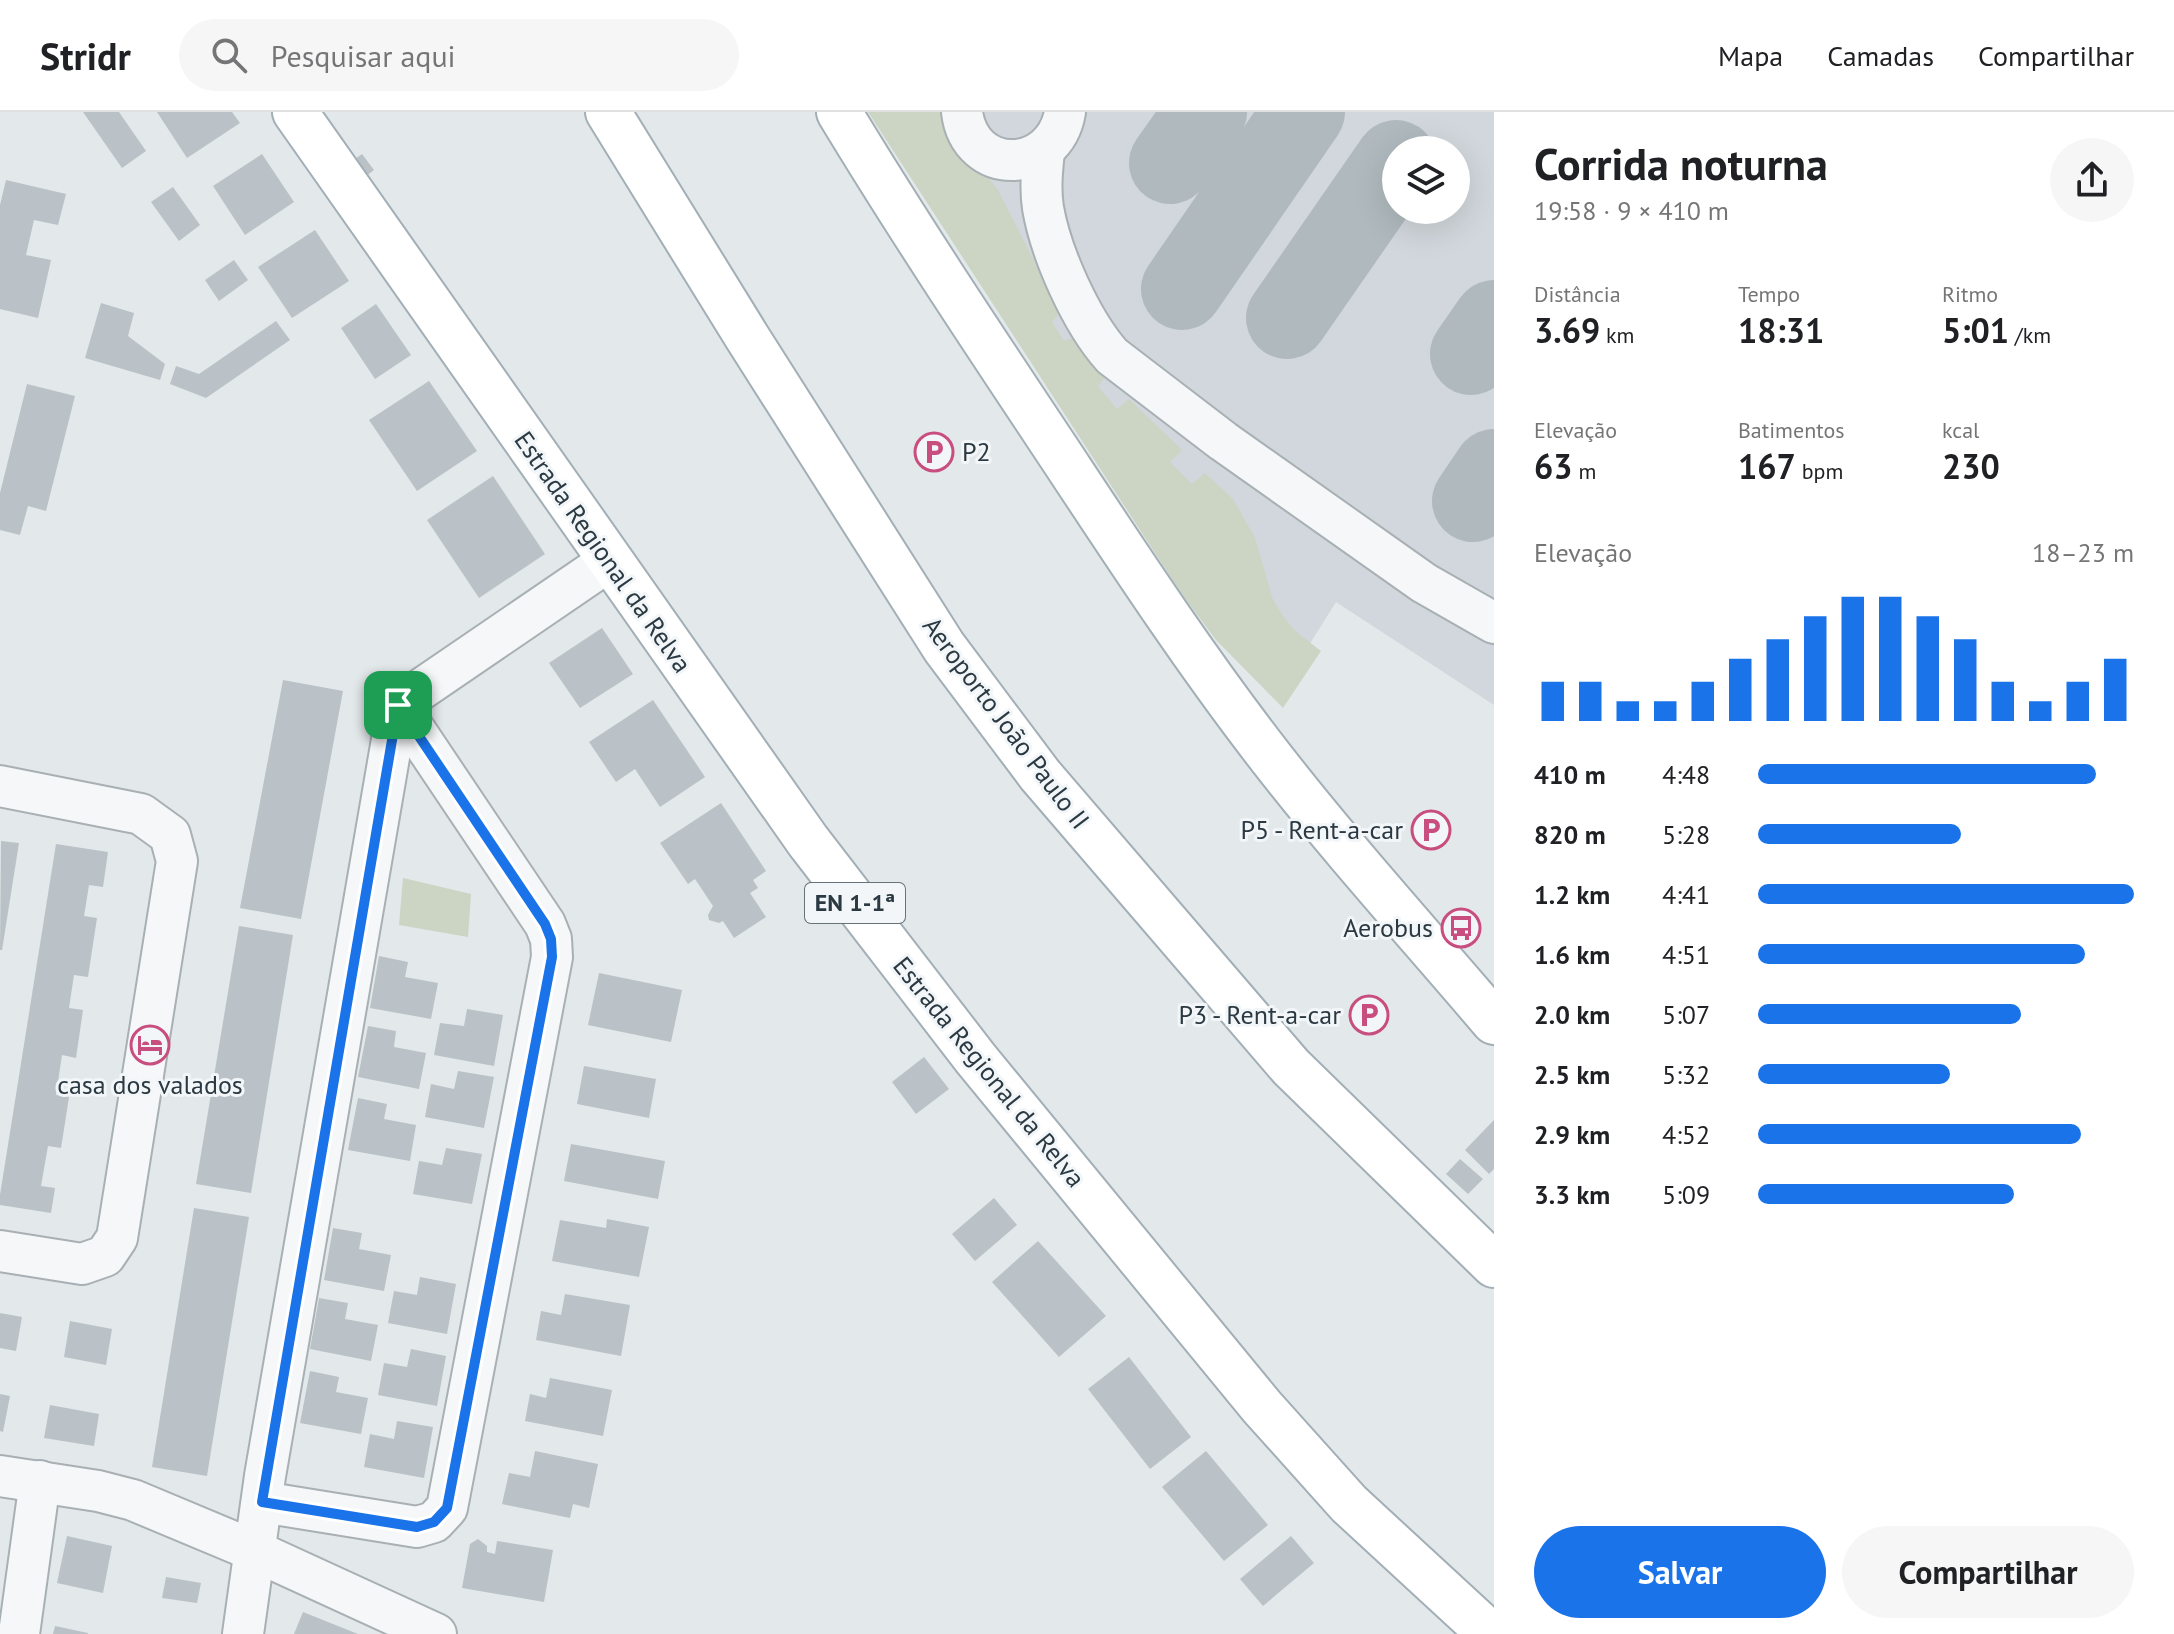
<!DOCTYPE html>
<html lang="pt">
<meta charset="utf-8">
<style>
body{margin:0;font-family:"PT Sans",sans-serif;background:#f6f6f6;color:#202124;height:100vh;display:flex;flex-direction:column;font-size:30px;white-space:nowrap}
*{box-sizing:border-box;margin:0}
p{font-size:26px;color:#757577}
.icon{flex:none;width:44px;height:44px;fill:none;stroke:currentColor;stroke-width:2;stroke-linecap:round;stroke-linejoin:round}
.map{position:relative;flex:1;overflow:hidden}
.panel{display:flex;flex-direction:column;background:#fff;width:680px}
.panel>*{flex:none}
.tools{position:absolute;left:1382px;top:24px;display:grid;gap:16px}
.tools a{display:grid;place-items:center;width:88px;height:88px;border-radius:50%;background:#fff;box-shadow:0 8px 32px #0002;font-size:40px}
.pin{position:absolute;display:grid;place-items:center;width:68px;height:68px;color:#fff;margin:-34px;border-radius:16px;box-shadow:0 4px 12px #0006}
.round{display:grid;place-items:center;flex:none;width:84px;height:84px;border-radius:42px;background:#f6f6f6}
.headline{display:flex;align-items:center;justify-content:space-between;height:136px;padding:0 40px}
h1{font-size:44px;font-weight:800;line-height:60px}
.figures{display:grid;grid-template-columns:repeat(3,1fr);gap:12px;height:136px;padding:8px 40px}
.figures div{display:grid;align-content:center}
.figures b{font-size:34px;font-weight:800}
.figures small{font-size:22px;font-weight:400}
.figures p{font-size:22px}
.chart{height:224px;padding:16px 40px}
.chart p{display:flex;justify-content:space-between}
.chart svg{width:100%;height:144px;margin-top:8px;stroke:#1a73e8;stroke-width:6}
.action{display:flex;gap:16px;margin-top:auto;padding:16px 40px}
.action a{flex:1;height:92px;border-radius:48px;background:#1a73e8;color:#fff;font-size:32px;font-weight:800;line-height:92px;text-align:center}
.action a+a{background:#f6f6f6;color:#202124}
ul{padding:0 40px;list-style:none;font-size:26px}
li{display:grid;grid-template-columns:128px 96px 1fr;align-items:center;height:60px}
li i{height:20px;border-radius:10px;background:#1a73e8}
header{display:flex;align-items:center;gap:48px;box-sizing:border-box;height:112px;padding:0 40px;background:#fff;border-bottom:2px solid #e0e0e0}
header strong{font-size:38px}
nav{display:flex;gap:44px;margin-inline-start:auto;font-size:28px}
.search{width:560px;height:72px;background:#f6f6f6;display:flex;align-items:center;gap:20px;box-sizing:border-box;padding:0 28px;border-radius:44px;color:#757577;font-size:30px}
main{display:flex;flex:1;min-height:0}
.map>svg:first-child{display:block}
.built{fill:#d1d7dc;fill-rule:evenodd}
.green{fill:#ccd4c4}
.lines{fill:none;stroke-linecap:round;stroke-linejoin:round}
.taxiway{stroke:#b0babe;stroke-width:82}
.building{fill:#bac2c7}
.minor-casing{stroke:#a8b0b4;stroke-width:44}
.major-casing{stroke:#a2afb6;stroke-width:48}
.minor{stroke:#f5f7f9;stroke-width:40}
.major{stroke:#fff;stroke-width:44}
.route-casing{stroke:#fff;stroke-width:16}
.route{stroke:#1a73e8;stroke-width:10}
.labels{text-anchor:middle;stroke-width:6;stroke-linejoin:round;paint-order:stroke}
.shield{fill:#f2f6f8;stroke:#677279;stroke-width:2}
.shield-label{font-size:24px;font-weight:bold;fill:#2b3942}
.poi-label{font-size:26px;fill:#2b3942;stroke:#f2f6f8;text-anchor:end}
.street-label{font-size:26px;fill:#2b3942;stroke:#f2f6f8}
</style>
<header>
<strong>Stridr</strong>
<div class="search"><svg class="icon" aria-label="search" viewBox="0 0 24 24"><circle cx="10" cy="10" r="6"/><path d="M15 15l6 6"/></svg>Pesquisar aqui</div>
<nav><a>Mapa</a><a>Camadas</a><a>Compartilhar</a></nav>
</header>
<main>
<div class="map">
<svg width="1494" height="1522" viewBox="0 0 1494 1522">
<rect width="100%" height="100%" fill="#e3e8ea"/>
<!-- built -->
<path class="built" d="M893,0H1494V593L1336,490L1284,573ZM1396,38H1456V98H1396Z"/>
<!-- green -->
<g class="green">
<polygon points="868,0 948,0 976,50 998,78 1060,200 1052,210 1064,229 1072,226 1081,240 1106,264 1098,274 1117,297 1129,287 1182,338 1170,350 1192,372 1205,361 1233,387 1255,426 1273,488 1283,504 1294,518 1321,539 1283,596 1216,528 1181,481"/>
<polygon points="403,766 471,782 468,825 399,813"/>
</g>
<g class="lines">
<!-- taxiway -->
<g class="taxiway">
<polyline points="1170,51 1206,0"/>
<polyline points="1182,177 1304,0"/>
<polyline points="1287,206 1396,49"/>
<polyline points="1471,242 1494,209"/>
<polyline points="1473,389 1494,358"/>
</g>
</g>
<!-- building -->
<g class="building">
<polygon points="83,0 119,0 146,39 122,56"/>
<polygon points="157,0 232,0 240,11 187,46"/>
<polygon points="262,42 294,90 245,123 213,74"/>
<polygon points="362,42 374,58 360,69 351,50"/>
<polygon points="6,68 66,82 58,113 34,108 26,143 51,148 38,206 0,197 0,93"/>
<polygon points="173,75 200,113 179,129 151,90"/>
<polygon points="315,118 349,169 292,206 258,155"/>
<polygon points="234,148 248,168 219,189 205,168"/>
<polygon points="101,191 134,201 128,224 165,252 160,268 85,246"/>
<polygon points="376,192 411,243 375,267 341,216"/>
<polygon points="276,209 290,228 206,286 170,272 176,254 199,262"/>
<polygon points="429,269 477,339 417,379 369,308"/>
<polygon points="27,272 75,284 46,399 28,394 20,423 0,418 0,381"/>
<polygon points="493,364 545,442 479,486 427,408"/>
<polygon points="602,516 633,562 580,596 549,551"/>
<polygon points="283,568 343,579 301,807 240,796"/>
<polygon points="653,588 705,665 660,695 635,657 616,670 589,630"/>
<polygon points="721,691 766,759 753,768 758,776 750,781 766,805 734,826 723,809 719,811 709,808 708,803 713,794 695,767 688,772 660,731"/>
<polygon points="1,729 19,731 2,838 0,838"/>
<polygon points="56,732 108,740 103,775 89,773 84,804 97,806 88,865 74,863 69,896 83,898 76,946 62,943 56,983 69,985 65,1011 61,1036 48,1034 41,1074 55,1076 51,1101 0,1093 0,1083"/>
<polygon points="239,814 293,823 251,1081 196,1072"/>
<polygon points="379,844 408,850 405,865 438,871 431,907 370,896"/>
<polygon points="599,861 682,878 671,930 588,913"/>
<polygon points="467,897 503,903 494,954 434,943 440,911 464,914"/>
<polygon points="368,914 396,919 394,935 426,941 419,977 358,965"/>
<polygon points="924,945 949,977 916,1002 892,970"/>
<polygon points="584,954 656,967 649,1006 577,992"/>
<polygon points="458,959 494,965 484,1016 425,1005 431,972 454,977"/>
<polygon points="358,986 387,992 384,1007 416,1013 410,1049 348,1038"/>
<polygon points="1494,1008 1494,1057 1489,1062 1465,1038"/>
<polygon points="571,1032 665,1049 658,1087 564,1069"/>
<polygon points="446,1036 482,1042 472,1092 413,1082 419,1049 442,1053"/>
<polygon points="1460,1047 1483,1067 1468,1082 1446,1062"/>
<polygon points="994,1086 1017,1113 975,1149 952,1122"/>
<polygon points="194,1096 249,1105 207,1364 152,1355"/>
<polygon points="607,1107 649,1115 639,1165 552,1149 560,1108 606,1116"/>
<polygon points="333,1116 362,1121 359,1137 391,1143 384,1179 324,1168"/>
<polygon points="1038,1129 1106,1204 1059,1245 992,1170"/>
<polygon points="420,1165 456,1172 447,1222 388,1211 394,1179 417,1183"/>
<polygon points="565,1182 630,1193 621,1244 536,1228 541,1199 561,1203"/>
<polygon points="319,1186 348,1191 345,1207 378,1213 371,1249 310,1237"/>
<polygon points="0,1201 22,1205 16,1239 0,1236"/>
<polygon points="70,1209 112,1217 106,1253 64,1245"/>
<polygon points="411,1237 446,1244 437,1294 378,1283 384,1251 407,1255"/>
<polygon points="1129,1245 1191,1325 1150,1357 1088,1277"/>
<polygon points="310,1259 339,1265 336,1280 368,1286 361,1322 300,1311"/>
<polygon points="550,1266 612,1278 603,1324 525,1309 530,1282 546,1286"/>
<polygon points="0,1282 10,1284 3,1320 0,1319"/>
<polygon points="50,1293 99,1302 94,1334 44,1326"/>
<polygon points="397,1309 433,1315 424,1366 364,1355 370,1322 394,1327"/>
<polygon points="535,1339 598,1352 589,1396 573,1392 570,1406 502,1392 509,1361 530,1365"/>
<polygon points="1206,1339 1268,1413 1224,1449 1162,1375"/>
<polygon points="67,1424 112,1434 103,1481 57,1471"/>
<polygon points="1291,1424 1314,1451 1263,1494 1240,1467"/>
<polygon points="478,1427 487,1434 487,1440 495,1442 497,1429 553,1438 544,1490 462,1476 470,1432"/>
<polygon points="166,1465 201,1471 197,1491 162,1486"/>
<polygon points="303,1500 358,1522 294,1522"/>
<polygon points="55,1514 88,1521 88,1522 53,1522"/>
</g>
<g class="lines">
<defs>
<g id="minor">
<path d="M962,0C970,65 1054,63 1065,0"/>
<path d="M1044,39C1042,58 1040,77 1043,96C1051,142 1081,209 1112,244L1223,329L1424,471L1494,511"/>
<polyline points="0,674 141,702 170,723 177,749 117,1126 105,1144 82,1152 0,1139"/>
<polyline points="0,1364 98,1379 133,1388 255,1439 436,1522"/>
<polyline points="262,1390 417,1415 434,1410 447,1396 552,845 551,827 545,812 398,593"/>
<polyline points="19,1522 40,1369"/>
<polyline points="243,1522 265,1364 398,593 609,449"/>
</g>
<g id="major">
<polyline points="295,0 808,729 976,947 1262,1295 1349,1392 1490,1522"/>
<polyline points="608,0 747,225 944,535 1040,663 1291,955 1494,1153"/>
<path d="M839,0C911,119 988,234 1065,350C1131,450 1198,552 1272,647C1342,737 1420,823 1494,910"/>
</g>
</defs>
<!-- minor casing -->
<use href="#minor" class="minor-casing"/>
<!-- major casing -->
<use href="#major" class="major-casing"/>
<!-- minor -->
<use href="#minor" class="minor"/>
<!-- major -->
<use href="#major" class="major"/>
</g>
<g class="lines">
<defs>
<polygon id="route" points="398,593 545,812 551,827 552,845 447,1396 434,1410 417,1415 262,1390"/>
</defs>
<!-- route casing -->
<use href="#route" class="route-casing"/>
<!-- route -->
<use href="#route" class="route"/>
</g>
<!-- icons -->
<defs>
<symbol id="parking-ring" viewBox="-11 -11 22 22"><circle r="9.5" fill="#f2f6f8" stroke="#c94e80" stroke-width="1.5"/><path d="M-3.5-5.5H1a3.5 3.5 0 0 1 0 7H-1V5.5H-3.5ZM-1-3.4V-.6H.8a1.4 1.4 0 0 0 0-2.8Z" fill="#c94e80"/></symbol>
<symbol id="bus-ring" viewBox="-11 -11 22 22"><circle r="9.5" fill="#f2f6f8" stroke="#c94e80" stroke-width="1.5"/><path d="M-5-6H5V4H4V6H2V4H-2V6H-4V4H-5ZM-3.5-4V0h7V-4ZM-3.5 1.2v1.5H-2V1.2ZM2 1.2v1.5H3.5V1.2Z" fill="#c94e80"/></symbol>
<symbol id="hotel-ring" viewBox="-11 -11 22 22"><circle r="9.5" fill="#f2f6f8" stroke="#c94e80" stroke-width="1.5"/><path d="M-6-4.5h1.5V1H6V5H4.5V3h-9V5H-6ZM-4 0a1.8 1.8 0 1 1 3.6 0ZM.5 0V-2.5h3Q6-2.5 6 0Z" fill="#c94e80"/></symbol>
</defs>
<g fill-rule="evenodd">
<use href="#parking-ring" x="912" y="318" width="44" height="44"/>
<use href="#parking-ring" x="1409" y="696" width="44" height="44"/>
<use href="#bus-ring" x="1439" y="794" width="44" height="44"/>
<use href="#parking-ring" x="1347" y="881" width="44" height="44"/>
<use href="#hotel-ring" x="128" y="911" width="44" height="44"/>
</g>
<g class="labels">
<!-- shield labels -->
<rect class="shield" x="805" y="771" width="100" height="40" rx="6"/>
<g class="shield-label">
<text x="855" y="799">EN 1-1ª</text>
</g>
<!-- poi labels -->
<g class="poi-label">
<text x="962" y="349" text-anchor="start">P2</text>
<text x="1403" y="727">P5 - Rent-a-car</text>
<text x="1433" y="825">Aerobus</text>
<text x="1341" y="912">P3 - Rent-a-car</text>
<text x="150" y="982" text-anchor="middle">casa dos valados</text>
</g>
<!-- street labels -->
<g class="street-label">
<text transform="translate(603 440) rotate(55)" y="9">Estrada Regional da Relva</text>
<text transform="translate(1006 611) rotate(53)" y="9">Aeroporto João Paulo II</text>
<text transform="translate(989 960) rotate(51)" y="9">Estrada Regional da Relva</text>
</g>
</g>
</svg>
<div class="tools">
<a><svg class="icon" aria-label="layers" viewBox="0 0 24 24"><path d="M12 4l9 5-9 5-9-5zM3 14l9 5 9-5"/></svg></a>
</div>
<div class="pin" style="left:398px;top:593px;background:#1e9e55"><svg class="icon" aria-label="arrive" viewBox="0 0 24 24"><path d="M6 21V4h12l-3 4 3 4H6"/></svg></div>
</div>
<section class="panel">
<div class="headline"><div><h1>Corrida noturna</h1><p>19:58 · 9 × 410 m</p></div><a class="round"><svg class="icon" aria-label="share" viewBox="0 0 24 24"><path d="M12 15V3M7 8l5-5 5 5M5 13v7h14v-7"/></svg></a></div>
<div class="figures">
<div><p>Distância</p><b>3.69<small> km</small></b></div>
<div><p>Tempo</p><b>18:31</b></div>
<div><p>Ritmo</p><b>5:01<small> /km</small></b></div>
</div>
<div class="figures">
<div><p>Elevação</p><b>63<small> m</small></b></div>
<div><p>Batimentos</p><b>167<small> bpm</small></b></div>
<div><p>kcal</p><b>230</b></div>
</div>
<div class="chart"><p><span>Elevação</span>18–23 m</p>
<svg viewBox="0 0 160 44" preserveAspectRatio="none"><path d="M5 44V32M15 44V32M25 44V38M35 44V38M45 44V32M55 44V25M65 44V19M75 44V12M85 44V6M95 44V6M105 44V12M115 44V19M125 44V32M135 44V38M145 44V32M155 44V25"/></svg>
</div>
<ul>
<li><b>410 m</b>4:48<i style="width:90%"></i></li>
<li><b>820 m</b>5:28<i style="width:54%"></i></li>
<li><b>1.2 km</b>4:41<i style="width:100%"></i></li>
<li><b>1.6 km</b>4:51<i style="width:87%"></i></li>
<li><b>2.0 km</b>5:07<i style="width:70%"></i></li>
<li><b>2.5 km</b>5:32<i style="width:51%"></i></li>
<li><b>2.9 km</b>4:52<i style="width:86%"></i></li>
<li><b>3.3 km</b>5:09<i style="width:68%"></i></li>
</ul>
<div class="action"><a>Salvar</a><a>Compartilhar</a></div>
</section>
</main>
